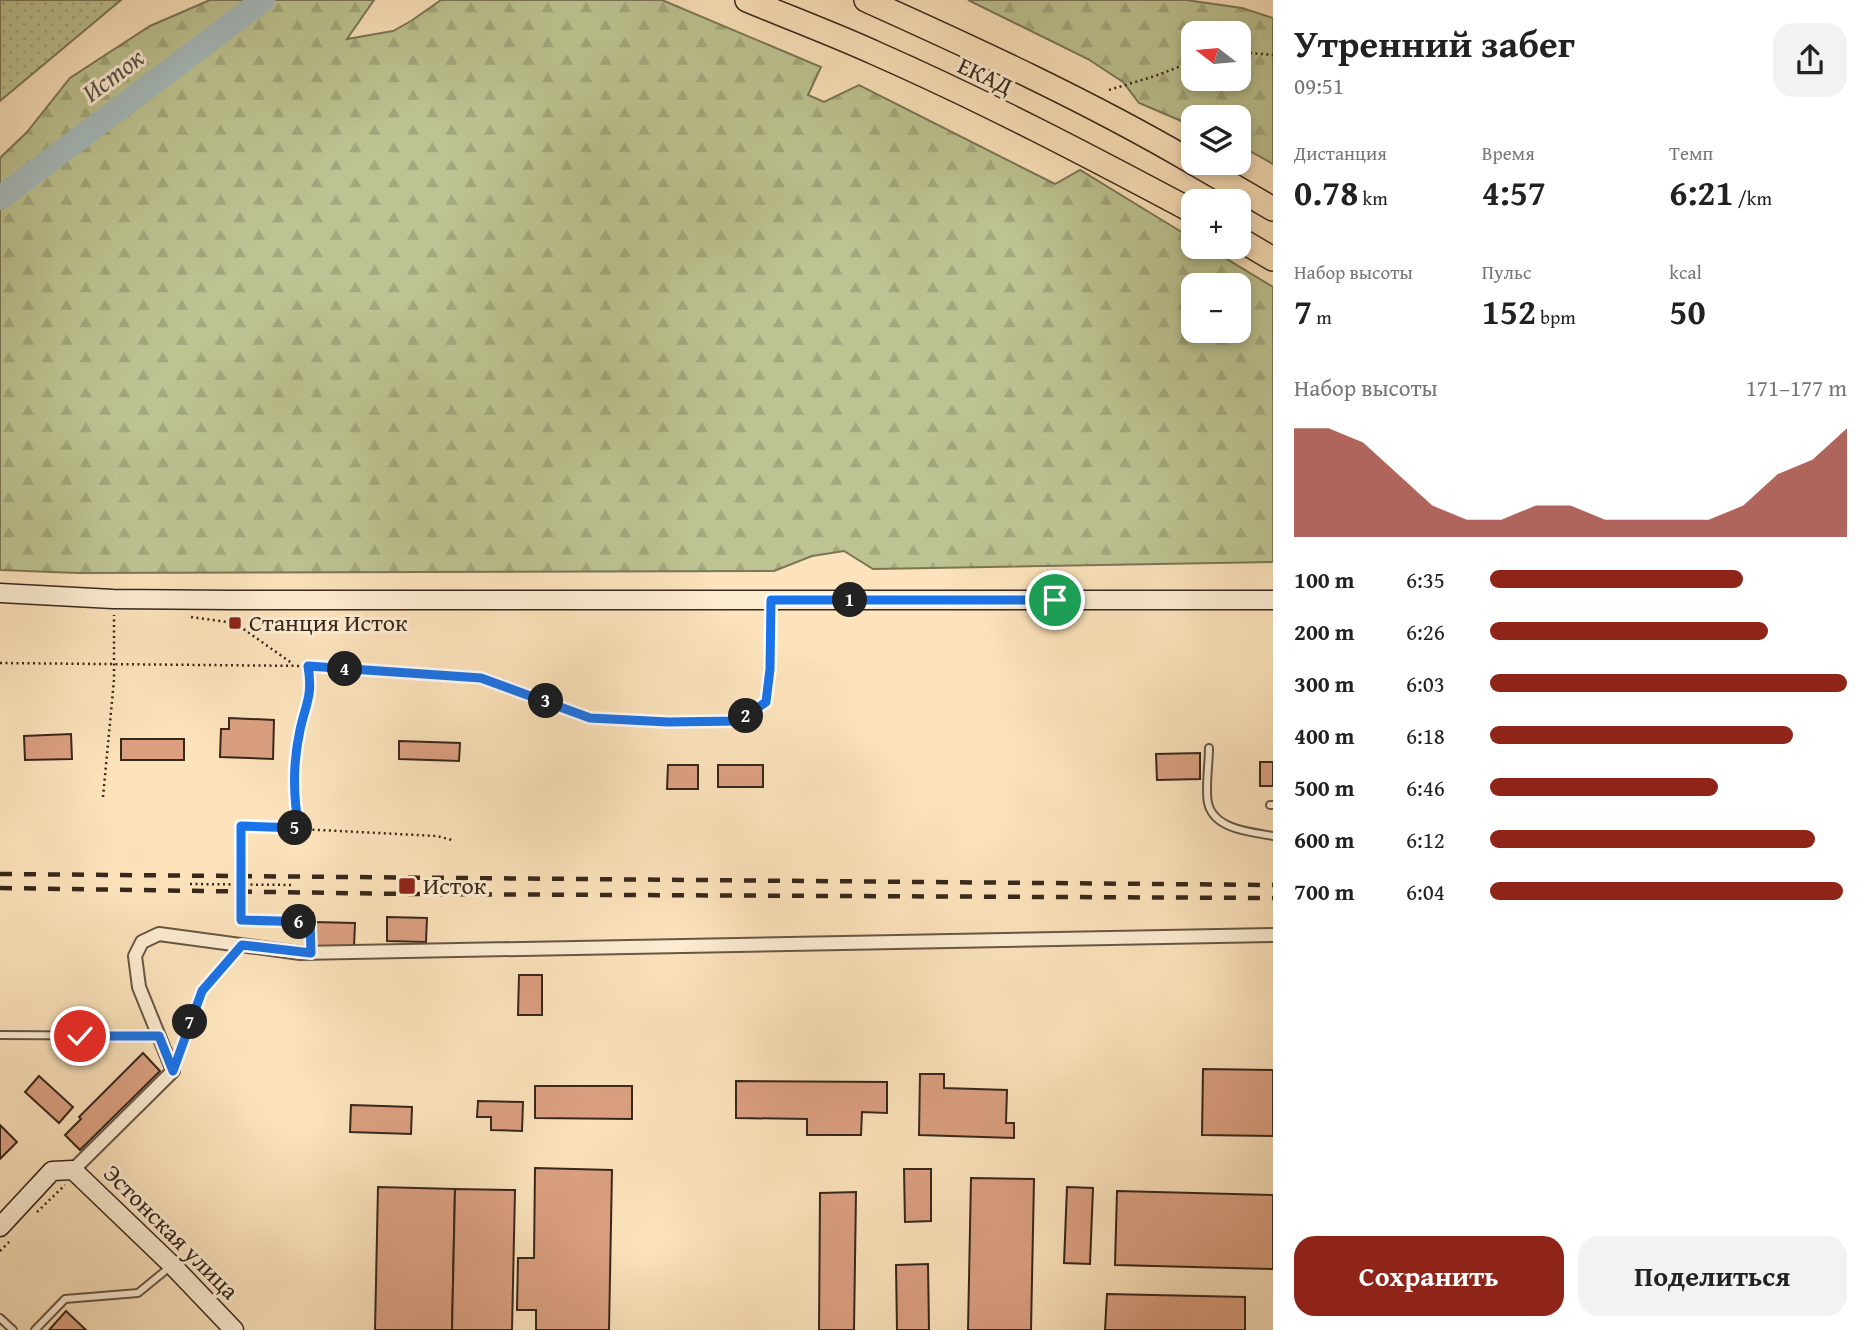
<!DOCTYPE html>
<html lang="ru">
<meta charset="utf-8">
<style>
body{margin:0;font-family:"Gentium Book Plus",serif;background:#f2f2f2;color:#222;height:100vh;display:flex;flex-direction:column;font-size:26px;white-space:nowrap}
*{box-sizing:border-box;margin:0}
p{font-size:23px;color:#767676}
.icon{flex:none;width:38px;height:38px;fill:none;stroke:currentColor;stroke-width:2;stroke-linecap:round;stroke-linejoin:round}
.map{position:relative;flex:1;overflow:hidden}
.drawer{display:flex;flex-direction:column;background:#fff;width:595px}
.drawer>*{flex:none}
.needle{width:46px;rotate:286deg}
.controls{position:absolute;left:1181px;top:21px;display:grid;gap:14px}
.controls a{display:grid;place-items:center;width:70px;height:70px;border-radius:14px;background:#fff;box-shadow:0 4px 10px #0003;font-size:35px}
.pin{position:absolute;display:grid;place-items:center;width:60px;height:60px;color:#fff;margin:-30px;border:4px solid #fff;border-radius:50%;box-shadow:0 2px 7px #0007}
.km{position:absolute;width:35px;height:35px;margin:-18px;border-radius:50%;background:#222;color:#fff;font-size:19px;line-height:35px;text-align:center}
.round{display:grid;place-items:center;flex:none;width:74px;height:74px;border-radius:21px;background:#f2f2f2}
.summary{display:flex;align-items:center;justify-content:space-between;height:119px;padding:0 21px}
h1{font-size:38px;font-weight:700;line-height:52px}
.figures{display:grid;grid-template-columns:repeat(3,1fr);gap:10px;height:119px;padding:7px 21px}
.figures div{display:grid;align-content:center}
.figures b{font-size:35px;font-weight:700}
.figures small{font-size:19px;font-weight:400}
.figures p{font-size:19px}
.chart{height:196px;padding:14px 21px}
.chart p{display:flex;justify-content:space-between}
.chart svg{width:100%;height:126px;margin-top:7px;fill:#8f2418;opacity:.7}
.button{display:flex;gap:14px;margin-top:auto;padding:14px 21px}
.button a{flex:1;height:80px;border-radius:21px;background:#8f2418;color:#fff;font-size:28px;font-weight:700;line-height:80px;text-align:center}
.button a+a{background:#f2f2f2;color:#222}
ul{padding:0 21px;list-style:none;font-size:23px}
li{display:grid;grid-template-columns:112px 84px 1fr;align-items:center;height:52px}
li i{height:18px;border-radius:9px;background:#8f2418}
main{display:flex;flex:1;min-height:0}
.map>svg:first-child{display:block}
.forest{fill:url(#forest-firs);stroke:#7a7657;stroke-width:2;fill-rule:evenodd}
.garden{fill:url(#garden-dots);stroke:#7a7657;stroke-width:2}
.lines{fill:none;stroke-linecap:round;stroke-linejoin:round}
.river{stroke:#a5bbbd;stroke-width:24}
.building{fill:#dca081;stroke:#37271c;stroke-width:2}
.lane-casing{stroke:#685644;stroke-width:10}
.street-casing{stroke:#685644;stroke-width:16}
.secondary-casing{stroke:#37271c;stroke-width:21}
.highway-casing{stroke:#37271c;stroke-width:26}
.path{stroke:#37271c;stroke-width:2.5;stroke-dasharray:2 3.5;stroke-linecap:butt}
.lane{stroke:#fdedd3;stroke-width:6}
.street{stroke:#fdedd3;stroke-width:12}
.secondary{stroke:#fdedd3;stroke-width:18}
.highway{stroke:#fce3bc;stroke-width:23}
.rail{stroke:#37271c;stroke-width:4.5;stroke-dasharray:12 12;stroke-linecap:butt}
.path-bridge{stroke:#37271c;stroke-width:2.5;stroke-dasharray:2 3.5;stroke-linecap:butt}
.route-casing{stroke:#fff;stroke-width:14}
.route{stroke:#1a73e8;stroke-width:9}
.poi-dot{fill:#8f2418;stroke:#fdedd3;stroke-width:2.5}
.labels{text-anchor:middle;stroke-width:6;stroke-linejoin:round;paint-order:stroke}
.street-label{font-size:24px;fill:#37271c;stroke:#fdedd3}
.poi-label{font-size:24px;fill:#37271c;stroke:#fdedd3;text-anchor:start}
.water-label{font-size:26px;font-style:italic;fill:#58534c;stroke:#fdedd3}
</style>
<main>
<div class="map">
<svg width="1273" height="1330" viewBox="0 0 1273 1330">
<defs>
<pattern id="forest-firs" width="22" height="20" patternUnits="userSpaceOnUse" patternTransform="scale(1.75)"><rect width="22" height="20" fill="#bdc492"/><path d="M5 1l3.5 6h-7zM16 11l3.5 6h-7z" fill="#a3a87d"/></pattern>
<pattern id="garden-dots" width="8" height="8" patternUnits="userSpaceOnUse" patternTransform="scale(1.75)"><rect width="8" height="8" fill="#bdc492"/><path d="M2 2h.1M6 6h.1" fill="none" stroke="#a3a87d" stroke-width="1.8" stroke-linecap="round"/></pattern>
</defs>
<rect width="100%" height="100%" fill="#fce3bc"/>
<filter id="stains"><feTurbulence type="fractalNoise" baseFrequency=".00286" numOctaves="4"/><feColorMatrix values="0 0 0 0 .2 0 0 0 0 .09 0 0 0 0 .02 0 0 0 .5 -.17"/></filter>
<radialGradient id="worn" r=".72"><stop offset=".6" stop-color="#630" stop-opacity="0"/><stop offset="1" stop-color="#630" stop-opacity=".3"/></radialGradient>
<!-- forest -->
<g class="forest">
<path d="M210,0H374L347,39L393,31L411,21L441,0H662L821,67L808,95L824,102L859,85L1055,184L1080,170L1193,239L1194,247H1207L1273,287V562L873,569L844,551L812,556L774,571L78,573L0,570V158L27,132L70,78L150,26ZM1194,285H1239V331H1194Z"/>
<path d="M968,0H1186L1242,8L1273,18V164L1239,145V117H1194L1193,126L1139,103L1123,82L1088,59ZM1194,33H1239V79H1194Z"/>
</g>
<!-- garden -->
<polygon class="garden" points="0,0 121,0 0,101"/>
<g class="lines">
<!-- river -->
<polyline class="river" points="0,198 263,0"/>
</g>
<!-- building -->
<g class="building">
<polygon points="229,718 274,720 273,759 220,757 221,729 229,729"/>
<polygon points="71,734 72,759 25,760 24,736"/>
<rect x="121" y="739" width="63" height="21"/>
<polygon points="399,741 460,743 459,761 399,759"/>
<polygon points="1200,753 1200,779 1157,780 1156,754"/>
<rect x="1260" y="762" width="13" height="24"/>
<polygon points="668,765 698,765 698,789 667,789"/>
<rect x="718" y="765" width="45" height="22"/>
<polygon points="387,917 427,918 426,942 387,941"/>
<polygon points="313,922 355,923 354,947 313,947"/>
<polygon points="519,975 542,975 542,1015 518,1015"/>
<polygon points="143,1053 160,1071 80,1150 65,1135 81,1119 79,1117"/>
<polygon points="1203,1069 1273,1070 1273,1136 1202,1135"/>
<polygon points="920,1074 944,1074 944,1088 1007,1090 1006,1123 1014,1123 1014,1138 919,1135"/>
<polygon points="39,1076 73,1107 59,1123 25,1092"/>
<polygon points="736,1081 887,1082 887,1113 862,1112 861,1135 807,1135 807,1119 736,1118"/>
<polygon points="535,1086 632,1086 632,1119 535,1118"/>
<polygon points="478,1101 523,1102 522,1131 491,1130 491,1117 477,1117"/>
<polygon points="351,1105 412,1107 411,1134 350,1132"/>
<polygon points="0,1125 17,1142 0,1159"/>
<polygon points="535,1168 612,1170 609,1330 536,1330 536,1310 517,1310 518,1258 534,1258"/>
<polygon points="904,1169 931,1169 931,1221 905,1222"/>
<polygon points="971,1178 1034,1179 1031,1330 968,1330"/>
<polygon points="378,1187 455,1189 452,1330 375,1330"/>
<polygon points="1067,1187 1093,1188 1090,1264 1064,1263"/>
<polygon points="455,1189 515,1190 512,1330 452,1330"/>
<polygon points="1117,1191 1273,1195 1273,1269 1115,1265"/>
<polygon points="856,1192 854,1330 819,1330 820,1193"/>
<polygon points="928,1264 929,1330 897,1330 896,1265"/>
<polygon points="1107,1294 1245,1297 1245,1330 1105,1330"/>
<polygon points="66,1311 86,1330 49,1330"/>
</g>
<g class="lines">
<defs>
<g id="lane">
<path d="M1209,748C1209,764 1205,789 1208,803C1214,830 1252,832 1273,836"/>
<polyline points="1270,805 1273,805"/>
<polyline points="0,1035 157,1036"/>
<polyline points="0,1318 13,1330"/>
<polyline points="35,1330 65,1299 138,1293 171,1266"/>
</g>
<polyline id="street" points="73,1170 173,1071 139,987 135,956 142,942 159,934 300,953 1273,935"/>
<g id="secondary">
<polyline points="0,593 113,599 232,600 1273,600"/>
<polyline points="0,1227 52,1171 73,1170 172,1265 234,1330"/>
</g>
<g id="highway">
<path d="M747,0C790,18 833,34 875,53C984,101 1089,156 1194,212"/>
<path d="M866,0C977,50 1088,101 1194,163"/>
<polyline points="1194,163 1273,209"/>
<polyline points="1239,239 1273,259"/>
</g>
</defs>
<!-- lane casing -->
<use href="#lane" class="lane-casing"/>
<!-- street casing -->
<use href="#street" class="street-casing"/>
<!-- secondary casing -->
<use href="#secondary" class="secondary-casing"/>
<!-- highway casing -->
<use href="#highway" class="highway-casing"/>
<!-- path -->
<g class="path">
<polyline points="1239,52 1273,55"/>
<polyline points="1109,90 1155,76 1194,61"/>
<polyline points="191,617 235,623 293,664"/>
<polyline points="0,663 308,666 481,678 590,718 668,722 739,721 766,702 771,614"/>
<polyline points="103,797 114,680 114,615"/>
<polyline points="241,826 437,836 452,840"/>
<path d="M299,828C293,796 293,762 300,730C306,703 313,696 308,666"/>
<polyline points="190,884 293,885"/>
<polyline points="241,920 310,922"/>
<polyline points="310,939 310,914 314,913"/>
<polyline points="180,1051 202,991 231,957"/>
<polyline points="37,1212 65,1185"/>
<polyline points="0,1251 11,1240"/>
</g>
<!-- lane -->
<use href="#lane" class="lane"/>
<!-- street -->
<use href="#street" class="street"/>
<!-- secondary -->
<use href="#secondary" class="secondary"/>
<!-- highway -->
<use href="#highway" class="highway"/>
<!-- rail -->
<g class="rail">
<polyline points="0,874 1273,885"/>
<polyline points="0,888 407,894 1273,898"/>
</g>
<!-- path-bridge -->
<polyline class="path-bridge" points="241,826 241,920"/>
</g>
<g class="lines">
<defs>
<path id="route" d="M80,1036H159L173,1071L202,991L242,945L311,953L310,922L241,920V826L299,828C293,796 293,762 300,730C306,703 313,696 308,666L481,678L590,718L668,722L739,721L766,702L770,669L771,600H1055"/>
</defs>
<!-- route casing -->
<use href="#route" class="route-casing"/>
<!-- route -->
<use href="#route" class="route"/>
</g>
<!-- markers -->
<g class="poi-dot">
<rect x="228" y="616" width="14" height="14" rx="3.5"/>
<rect x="398" y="877" width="18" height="18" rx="3.5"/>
</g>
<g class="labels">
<!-- street labels -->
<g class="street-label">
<text transform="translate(985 76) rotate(25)" y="8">ЕКАД</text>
<text transform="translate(171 1232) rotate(45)" y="8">Эстонская улица</text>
</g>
<!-- poi labels -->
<g class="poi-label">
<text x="249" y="631">Станция Исток</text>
<text x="423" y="894">Исток</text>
</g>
<!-- water labels -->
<g class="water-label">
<text transform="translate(113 75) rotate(-37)" y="9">Исток</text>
</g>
</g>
<rect width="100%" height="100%" filter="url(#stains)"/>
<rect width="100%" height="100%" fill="url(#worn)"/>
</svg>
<div class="controls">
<a><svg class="needle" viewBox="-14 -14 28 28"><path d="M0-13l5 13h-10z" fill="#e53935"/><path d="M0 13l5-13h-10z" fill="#767676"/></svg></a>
<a><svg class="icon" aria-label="layers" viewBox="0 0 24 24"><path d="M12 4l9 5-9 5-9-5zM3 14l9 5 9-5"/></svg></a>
<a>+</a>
<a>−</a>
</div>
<div class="pin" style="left:1055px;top:600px;background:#1e9e55"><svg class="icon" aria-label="arrive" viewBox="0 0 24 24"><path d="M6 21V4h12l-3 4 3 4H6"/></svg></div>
<div class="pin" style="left:80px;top:1036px;background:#d93025"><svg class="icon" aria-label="check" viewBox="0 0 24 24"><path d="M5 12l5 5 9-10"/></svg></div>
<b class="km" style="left:850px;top:600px">1</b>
<b class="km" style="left:746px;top:716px">2</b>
<b class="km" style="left:546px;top:701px">3</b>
<b class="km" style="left:345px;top:669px">4</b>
<b class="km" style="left:295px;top:828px">5</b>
<b class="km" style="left:299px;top:922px">6</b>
<b class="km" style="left:190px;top:1022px">7</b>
</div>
<section class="drawer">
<div class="summary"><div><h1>Утренний забег</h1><p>09:51</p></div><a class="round"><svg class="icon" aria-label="share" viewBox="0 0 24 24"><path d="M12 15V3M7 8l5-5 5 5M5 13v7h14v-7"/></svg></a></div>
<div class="figures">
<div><p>Дистанция</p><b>0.78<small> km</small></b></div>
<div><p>Время</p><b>4:57</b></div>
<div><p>Темп</p><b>6:21<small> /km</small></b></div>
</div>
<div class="figures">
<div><p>Набор высоты</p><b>7<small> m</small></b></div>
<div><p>Пульс</p><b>152<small> bpm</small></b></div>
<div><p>kcal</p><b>50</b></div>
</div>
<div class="chart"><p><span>Набор высоты</span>171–177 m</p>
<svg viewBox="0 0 160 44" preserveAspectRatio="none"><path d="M0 44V6L10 6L20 11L30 22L40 33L50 38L60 38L70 33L80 33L90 38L100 38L110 38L120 38L130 33L140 22L150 17L160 6V44z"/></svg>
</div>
<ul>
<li><b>100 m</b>6:35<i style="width:71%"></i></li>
<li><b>200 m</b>6:26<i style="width:78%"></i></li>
<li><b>300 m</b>6:03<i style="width:100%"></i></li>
<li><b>400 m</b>6:18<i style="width:85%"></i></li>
<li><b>500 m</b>6:46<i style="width:64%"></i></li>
<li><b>600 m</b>6:12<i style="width:91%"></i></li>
<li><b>700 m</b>6:04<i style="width:99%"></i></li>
</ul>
<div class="button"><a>Сохранить</a><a>Поделиться</a></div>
</section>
</main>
